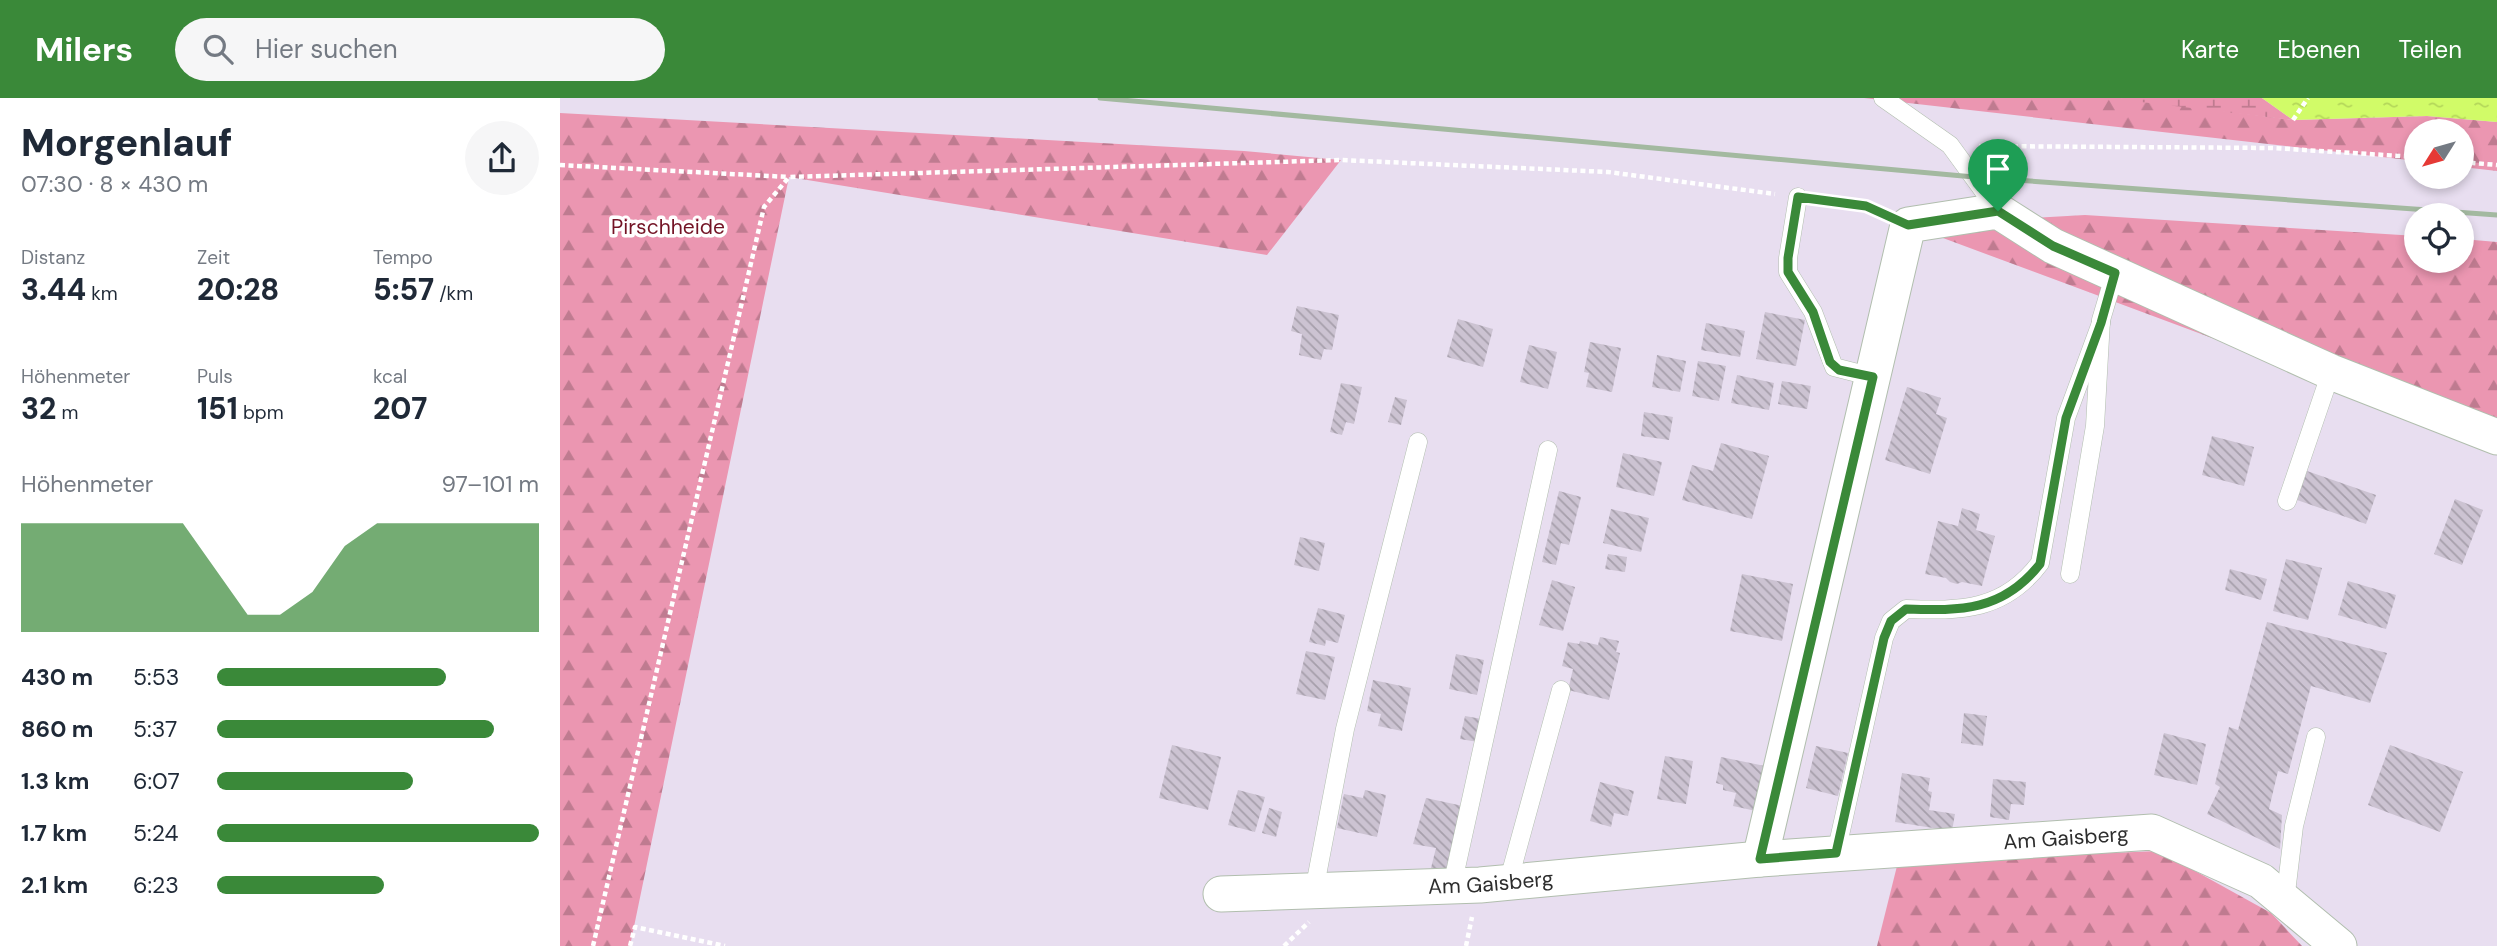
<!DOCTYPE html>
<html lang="de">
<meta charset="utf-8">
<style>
body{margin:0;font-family:"DM Sans",sans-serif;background:#f6f6f7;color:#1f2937;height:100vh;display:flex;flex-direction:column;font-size:26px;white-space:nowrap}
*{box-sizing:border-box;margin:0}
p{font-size:23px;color:#747a83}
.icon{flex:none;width:38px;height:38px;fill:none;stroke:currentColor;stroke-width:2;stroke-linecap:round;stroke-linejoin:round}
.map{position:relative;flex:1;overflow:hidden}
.drawer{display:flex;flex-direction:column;background:#fff;width:560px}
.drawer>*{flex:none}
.needle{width:46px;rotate:233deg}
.tools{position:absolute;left:1844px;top:21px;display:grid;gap:14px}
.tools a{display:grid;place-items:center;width:70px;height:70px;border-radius:50%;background:#fff;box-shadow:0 4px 10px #0003;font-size:35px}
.pin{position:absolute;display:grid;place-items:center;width:60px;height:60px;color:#fff;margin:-72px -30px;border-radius:50% 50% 50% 0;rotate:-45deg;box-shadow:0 0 7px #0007}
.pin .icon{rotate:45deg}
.round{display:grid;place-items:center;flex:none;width:74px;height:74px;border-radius:37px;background:#f6f6f7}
.headline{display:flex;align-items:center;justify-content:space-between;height:119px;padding:0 21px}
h1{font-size:38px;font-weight:800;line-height:52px}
.stats{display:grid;grid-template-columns:repeat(3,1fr);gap:10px;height:119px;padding:7px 21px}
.stats div{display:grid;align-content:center}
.stats b{font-size:30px;font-weight:800}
.stats small{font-size:19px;font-weight:400}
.stats p{font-size:19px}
.chart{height:196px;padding:14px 21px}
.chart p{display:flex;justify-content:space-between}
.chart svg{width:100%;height:126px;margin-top:7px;fill:#3a8939;opacity:.7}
ul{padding:0 21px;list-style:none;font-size:23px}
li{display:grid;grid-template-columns:112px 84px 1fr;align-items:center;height:52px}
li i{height:18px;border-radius:9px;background:#3a8939}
header{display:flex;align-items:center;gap:42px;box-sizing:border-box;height:98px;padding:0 35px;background:#3a8939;color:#fff}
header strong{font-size:33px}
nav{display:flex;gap:38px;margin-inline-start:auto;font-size:24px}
.search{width:490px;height:63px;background:#f6f6f7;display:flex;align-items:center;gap:18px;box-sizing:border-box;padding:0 24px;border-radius:38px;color:#747a83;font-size:26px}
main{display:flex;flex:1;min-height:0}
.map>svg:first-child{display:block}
.forest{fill:url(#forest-firs)}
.wetland{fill:url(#wetland-marsh)}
.water{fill:url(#water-ripples)}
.building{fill:url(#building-back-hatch)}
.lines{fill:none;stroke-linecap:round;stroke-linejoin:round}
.service-casing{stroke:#b1beae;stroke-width:19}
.minor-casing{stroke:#b1beae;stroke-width:37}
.path{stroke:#fff;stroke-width:4.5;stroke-dasharray:5 3.5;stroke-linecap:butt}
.service{stroke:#fff;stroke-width:18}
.minor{stroke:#fff;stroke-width:35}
.rail{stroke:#a3b9a0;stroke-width:5}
.route-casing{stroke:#fff;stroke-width:14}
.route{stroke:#3a8939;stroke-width:9}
.labels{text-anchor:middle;stroke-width:7;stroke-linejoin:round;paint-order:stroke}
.park-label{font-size:21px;fill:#731325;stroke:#fff}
.street-label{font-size:21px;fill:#2d2d2d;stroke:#fff}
</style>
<header>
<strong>Milers</strong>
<div class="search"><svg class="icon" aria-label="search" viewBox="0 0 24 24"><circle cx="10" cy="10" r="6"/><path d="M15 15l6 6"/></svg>Hier suchen</div>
<nav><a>Karte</a><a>Ebenen</a><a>Teilen</a></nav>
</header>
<main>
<section class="drawer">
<div class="headline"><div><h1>Morgenlauf</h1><p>07:30 · 8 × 430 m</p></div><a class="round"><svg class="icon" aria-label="share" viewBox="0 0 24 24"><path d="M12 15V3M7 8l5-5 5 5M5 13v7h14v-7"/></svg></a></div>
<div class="stats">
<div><p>Distanz</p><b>3.44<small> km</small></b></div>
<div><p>Zeit</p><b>20:28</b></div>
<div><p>Tempo</p><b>5:57<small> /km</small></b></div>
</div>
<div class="stats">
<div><p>Höhenmeter</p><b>32<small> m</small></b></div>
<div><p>Puls</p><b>151<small> bpm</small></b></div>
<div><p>kcal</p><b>207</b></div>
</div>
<div class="chart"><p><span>Höhenmeter</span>97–101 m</p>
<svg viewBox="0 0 160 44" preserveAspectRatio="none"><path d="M0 44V6L10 6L20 6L30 6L40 6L50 6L60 22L70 38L80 38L90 30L100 14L110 6L120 6L130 6L140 6L150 6L160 6V44z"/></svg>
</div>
<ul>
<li><b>430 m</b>5:53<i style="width:71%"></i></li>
<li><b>860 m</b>5:37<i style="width:86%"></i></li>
<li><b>1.3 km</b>6:07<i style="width:61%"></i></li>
<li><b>1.7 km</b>5:24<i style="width:100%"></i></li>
<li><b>2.1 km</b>6:23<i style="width:52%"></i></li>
</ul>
</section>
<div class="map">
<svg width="1937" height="848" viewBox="0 0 1937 848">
<defs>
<pattern id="forest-firs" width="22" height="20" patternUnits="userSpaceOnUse" patternTransform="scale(1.75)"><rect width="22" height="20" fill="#eb96b1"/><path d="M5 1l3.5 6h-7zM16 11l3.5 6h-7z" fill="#bf7b90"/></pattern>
<pattern id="wetland-marsh" width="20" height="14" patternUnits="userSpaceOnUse" patternTransform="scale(1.75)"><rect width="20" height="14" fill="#eb96b1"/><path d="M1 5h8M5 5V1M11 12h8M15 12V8" fill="none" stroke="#bf7b90"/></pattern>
<pattern id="water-ripples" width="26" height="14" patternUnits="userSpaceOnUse" patternTransform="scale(1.75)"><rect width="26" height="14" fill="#d1fb68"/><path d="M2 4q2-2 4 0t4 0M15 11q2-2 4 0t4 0" fill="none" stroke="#b4d75a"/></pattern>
<pattern id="building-back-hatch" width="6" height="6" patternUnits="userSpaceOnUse" patternTransform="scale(1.75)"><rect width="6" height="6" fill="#ccc3d2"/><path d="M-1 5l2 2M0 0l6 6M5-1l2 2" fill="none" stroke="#a69fab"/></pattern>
</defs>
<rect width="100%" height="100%" fill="#e8def0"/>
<!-- forest -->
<g class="forest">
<polygon points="1304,0 1561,0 1733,22 1867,18 1937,24 1937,73 1902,69 1902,33 1857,33 1857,63"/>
<polygon points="0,15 684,53 781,62 707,157 229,79 70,848 0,848"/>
<polygon points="1525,117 1857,138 1857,163 1902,163 1902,141 1937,144 1937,346 1348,127"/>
<polygon points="1599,753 1711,815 1742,848 1317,848 1338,764"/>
</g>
<!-- wetland -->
<polygon class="wetland" points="1561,0 1702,0 1733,22 1564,2"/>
<!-- water -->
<polygon class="water" points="1702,0 1937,0 1937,24 1867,18 1733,22"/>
<!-- building -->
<g class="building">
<polygon points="737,208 779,217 772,252 764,251 761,262 739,257 742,236 731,233"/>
<polygon points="1205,214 1245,222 1236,268 1196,261"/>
<polygon points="898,221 933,231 923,269 887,259"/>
<polygon points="1146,225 1185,233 1180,259 1141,252"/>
<polygon points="1030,244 1061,250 1052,294 1026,289 1029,275 1024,274"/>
<polygon points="969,247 997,254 988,291 960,284"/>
<polygon points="1097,257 1126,263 1120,294 1092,289"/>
<polygon points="1138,263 1166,268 1159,303 1132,298"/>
<polygon points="1177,277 1214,285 1209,312 1171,305"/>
<polygon points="1222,283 1251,288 1247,311 1218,306"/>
<polygon points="781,285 802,289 794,326 786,324 782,337 770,334"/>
<polygon points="1347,289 1381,300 1376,316 1387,320 1370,376 1325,362"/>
<polygon points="835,299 847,302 841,327 828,324"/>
<polygon points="1084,314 1113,319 1109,342 1081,338"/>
<polygon points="1652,338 1694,349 1684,388 1642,377"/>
<polygon points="1161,345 1209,358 1192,421 1122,402 1132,367 1153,373"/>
<polygon points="1063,355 1102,364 1094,398 1056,389"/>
<polygon points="1747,373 1816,397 1806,426 1737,402"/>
<polygon points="999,393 1021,399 1009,447 1001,445 996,467 982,464"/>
<polygon points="1895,401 1923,412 1902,467 1874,456"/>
<polygon points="1402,410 1420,416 1416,432 1435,438 1422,488 1402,484 1397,486 1390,484 1386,480 1365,476 1378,423 1398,428"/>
<polygon points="1051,411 1089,420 1081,454 1043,445"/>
<polygon points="740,439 765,445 759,473 734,467"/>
<polygon points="1048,456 1067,459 1065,474 1045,471"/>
<polygon points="1726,461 1762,470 1748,522 1713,513"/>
<polygon points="1670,471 1707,481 1701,502 1665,492"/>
<polygon points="1182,476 1233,486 1222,543 1170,533"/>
<polygon points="992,482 1015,489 1003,533 979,527"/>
<polygon points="1788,483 1836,497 1826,531 1778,517"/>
<polygon points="758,510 785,517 778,545 766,542 765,548 749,544"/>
<polygon points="1707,524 1827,555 1810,605 1751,588 1728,676 1718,673 1709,711 1722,717 1720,751 1647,716 1660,689 1655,686 1669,629 1678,632"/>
<polygon points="1040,539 1059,543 1056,554 1060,555 1049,602 1008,592 1013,571 1002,568 1008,544 1019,546 1020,543 1038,547"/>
<polygon points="746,553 775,559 765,602 736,596"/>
<polygon points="896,556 924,562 917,597 889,591"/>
<polygon points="813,582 851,590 842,633 818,628 821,616 807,613"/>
<polygon points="1404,615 1427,618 1423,648 1401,645"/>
<polygon points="905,618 922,621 918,644 900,641"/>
<polygon points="1604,635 1646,646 1637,687 1594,677"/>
<polygon points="612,647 661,659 648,712 599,700"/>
<polygon points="1830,647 1903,674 1880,734 1808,707"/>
<polygon points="1256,648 1288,655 1278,698 1246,690"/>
<polygon points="1105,658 1133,663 1126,706 1097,701"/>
<polygon points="1161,659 1205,668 1196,713 1173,708 1176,695 1163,692 1163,687 1156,685"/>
<polygon points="1342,675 1370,680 1368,693 1372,694 1369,712 1395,716 1392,733 1335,724"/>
<polygon points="1433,681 1466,684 1464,707 1451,706 1449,722 1430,719"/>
<polygon points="1040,684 1074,693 1068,718 1054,715 1051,729 1030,723"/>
<polygon points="678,692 705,699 695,734 668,727"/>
<polygon points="805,692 826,697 817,739 777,730 784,696 803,700"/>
<polygon points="866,700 903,708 890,770 871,770 876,750 853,746"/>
<polygon points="709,710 722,714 716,739 702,735"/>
</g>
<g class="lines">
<defs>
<g id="service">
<polyline points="1323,0 1390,47 1438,113"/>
<polyline points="1238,99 1228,160 1228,174 1253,214 1274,269 1313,279"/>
<polyline points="1727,403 1771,274"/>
<polyline points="1510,476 1535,328 1541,222 1555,175"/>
<path d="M1276,755L1324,540L1331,523L1346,511C1401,513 1444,513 1480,465L1506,320L1541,225"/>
<polyline points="948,785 1001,592"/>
<polyline points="892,788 988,352"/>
<polyline points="754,793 785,631 858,344"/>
<polyline points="1725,803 1734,728 1756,639"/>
</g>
<g id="minor">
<polyline points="1200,761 1348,127 1438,113 1493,148 1771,274 1937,339"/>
<path id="s1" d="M661,796L920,787L1200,761L1592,734L1701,783L1779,848"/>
</g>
</defs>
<!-- service casing -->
<use href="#service" class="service-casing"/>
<!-- minor casing -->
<use href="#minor" class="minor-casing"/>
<!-- path -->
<g class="path">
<polyline points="1733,22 1748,0"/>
<polyline points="1419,48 1712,50 1857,59"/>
<polyline points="1902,64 1937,67"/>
<polyline points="0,67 229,79"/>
<polyline points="1259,102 1306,108 1322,115"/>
<polyline points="33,848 204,109 229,79 781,62 1048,74 1215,96"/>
<polyline points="70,848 75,829 165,848"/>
<polyline points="724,848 749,824"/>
<polyline points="906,848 912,819"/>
</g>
<!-- service -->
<use href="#service" class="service"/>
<!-- minor -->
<use href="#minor" class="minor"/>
<!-- rail -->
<polyline class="rail" points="540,0 1414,79 1937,117"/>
</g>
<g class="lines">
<defs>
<path id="route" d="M1238,99L1306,108L1348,127L1438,113L1493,148L1555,175L1541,225L1506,320L1480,466C1443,513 1401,513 1346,511L1331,523L1324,540L1276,755L1200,761L1313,279L1279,272L1270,264L1253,214L1228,174V160Z"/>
</defs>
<!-- route casing -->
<use href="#route" class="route-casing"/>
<!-- route -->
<use href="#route" class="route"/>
</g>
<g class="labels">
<!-- park labels -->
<g class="park-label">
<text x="108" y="136">Pirschheide</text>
</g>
<!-- street labels -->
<g class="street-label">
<text dy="7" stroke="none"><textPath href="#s1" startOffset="847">Am Gaisberg</textPath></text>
<text dy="7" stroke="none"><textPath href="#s1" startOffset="270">Am Gaisberg</textPath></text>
</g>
</g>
</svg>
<div class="tools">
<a><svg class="needle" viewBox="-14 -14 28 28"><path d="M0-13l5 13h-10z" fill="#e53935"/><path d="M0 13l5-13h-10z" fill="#747a83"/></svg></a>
<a><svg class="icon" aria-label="locate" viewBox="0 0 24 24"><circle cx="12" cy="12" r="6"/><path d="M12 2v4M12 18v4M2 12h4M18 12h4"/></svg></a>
</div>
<div class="pin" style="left:1438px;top:113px;background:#1e9e55"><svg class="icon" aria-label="arrive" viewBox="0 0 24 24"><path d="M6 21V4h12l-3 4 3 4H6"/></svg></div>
</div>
</main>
